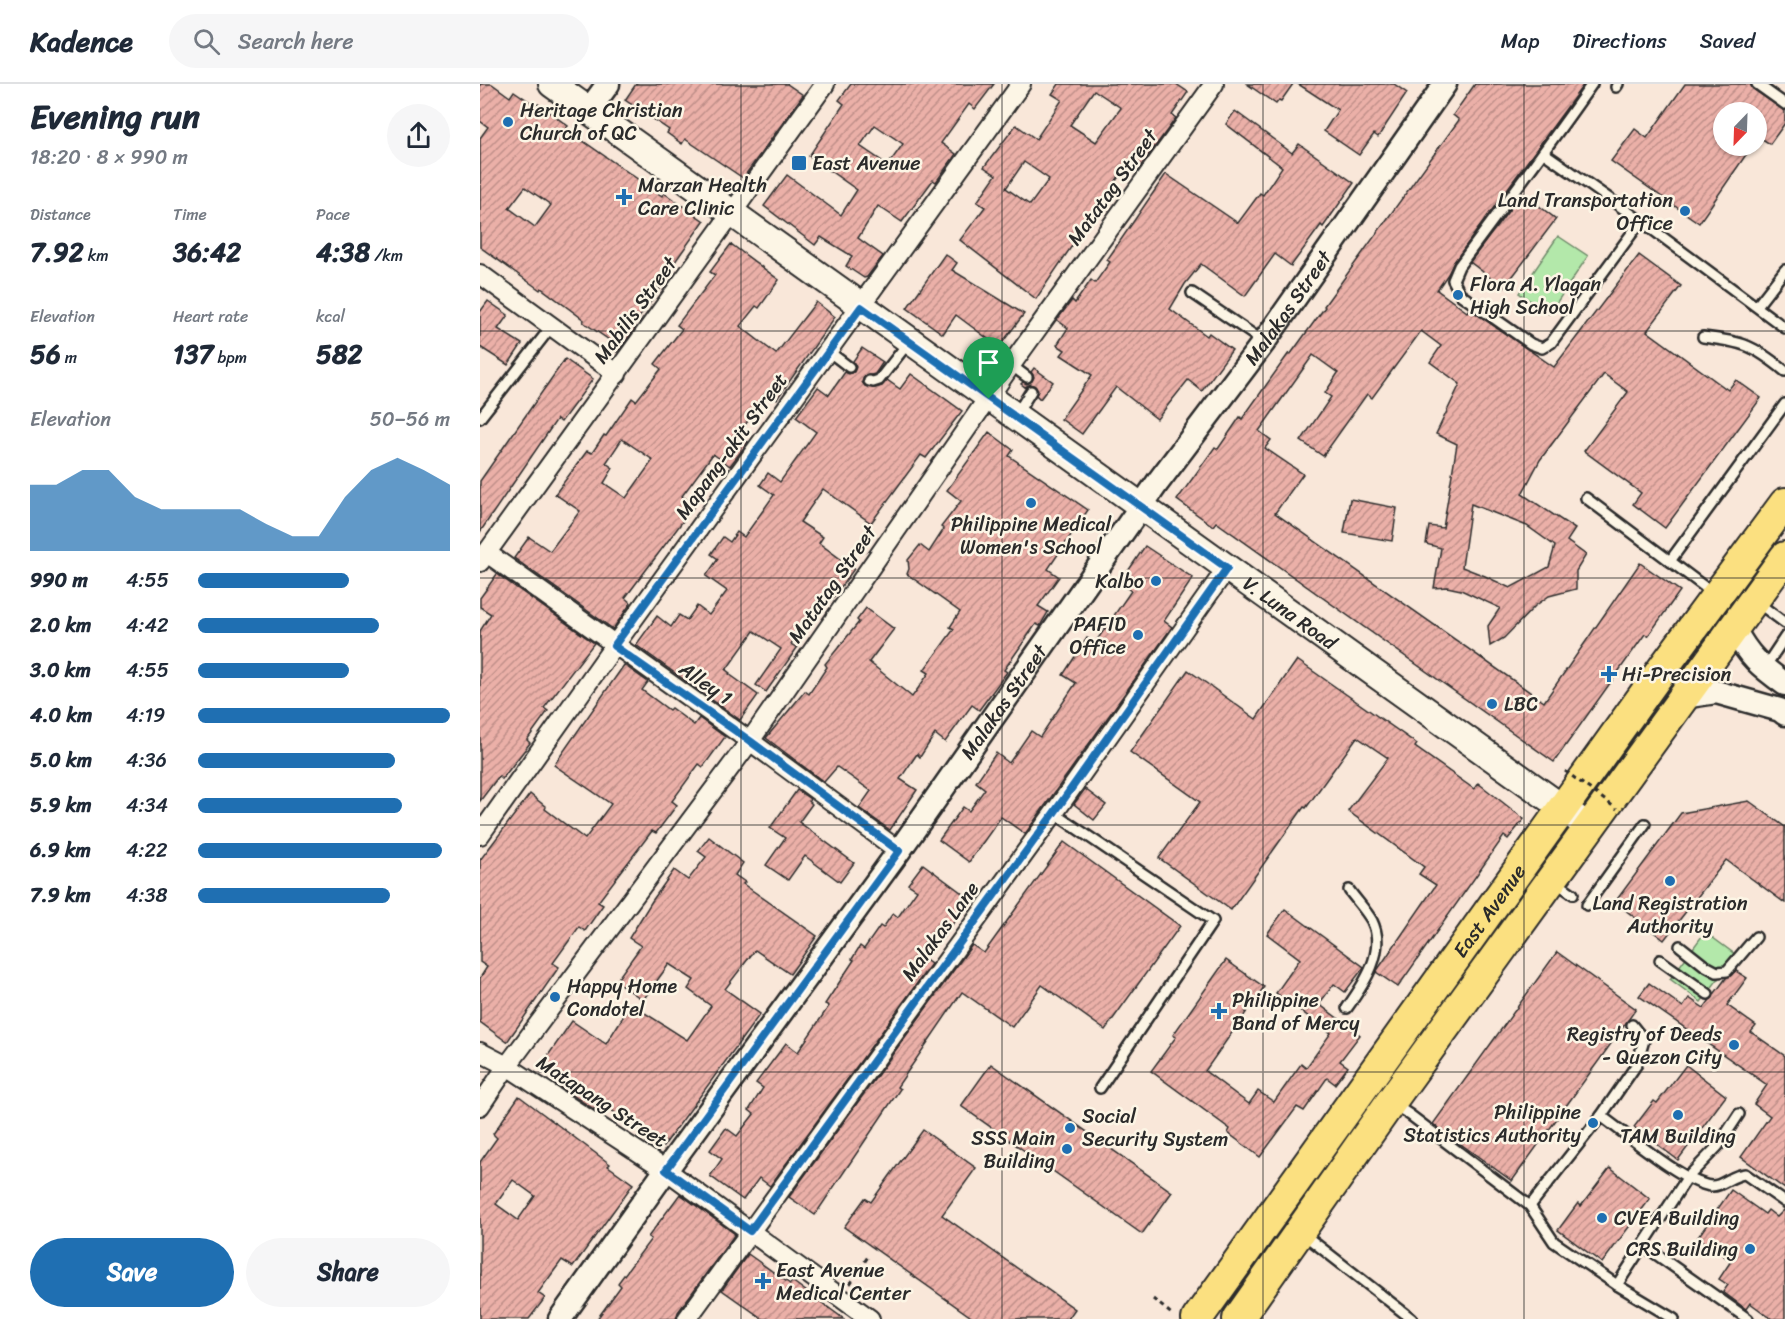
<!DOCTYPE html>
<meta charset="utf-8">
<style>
body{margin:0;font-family:Sriracha,sans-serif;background:#f6f6f7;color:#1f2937;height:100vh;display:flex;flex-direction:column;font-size:22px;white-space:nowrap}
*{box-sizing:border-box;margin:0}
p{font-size:20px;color:#747a83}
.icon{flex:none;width:33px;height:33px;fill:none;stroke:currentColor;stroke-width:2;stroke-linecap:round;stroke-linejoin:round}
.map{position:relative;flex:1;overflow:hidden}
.sheet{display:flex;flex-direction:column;background:#fff;width:480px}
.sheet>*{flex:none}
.needle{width:39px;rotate:203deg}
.controls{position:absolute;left:1233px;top:18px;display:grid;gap:12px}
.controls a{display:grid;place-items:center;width:54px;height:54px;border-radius:50%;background:#fff;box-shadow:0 2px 4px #0004;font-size:30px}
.pin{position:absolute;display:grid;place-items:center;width:51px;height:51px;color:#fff;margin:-62px -26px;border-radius:50% 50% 50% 0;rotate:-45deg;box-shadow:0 0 6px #0007}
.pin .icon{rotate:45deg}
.round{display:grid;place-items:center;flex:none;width:63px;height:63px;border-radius:32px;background:#f6f6f7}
.head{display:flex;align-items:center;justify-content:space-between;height:102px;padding:0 30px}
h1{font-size:33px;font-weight:700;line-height:45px}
.metrics{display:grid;grid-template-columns:repeat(3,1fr);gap:9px;height:102px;padding:6px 30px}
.metrics div{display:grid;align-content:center}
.metrics b{font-size:26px;font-weight:700}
.metrics small{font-size:16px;font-weight:400}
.metrics p{font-size:16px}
.chart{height:168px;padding:12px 30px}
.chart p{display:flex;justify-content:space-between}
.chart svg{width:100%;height:108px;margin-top:6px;fill:#1f6fb2;opacity:.7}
.button{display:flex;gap:12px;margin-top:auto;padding:12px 30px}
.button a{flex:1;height:69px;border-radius:36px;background:#1f6fb2;color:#fff;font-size:24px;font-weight:700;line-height:69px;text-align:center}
.button a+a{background:#f6f6f7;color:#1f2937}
ul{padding:0 30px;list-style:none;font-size:20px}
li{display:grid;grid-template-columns:96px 72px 1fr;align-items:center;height:45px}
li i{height:15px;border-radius:8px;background:#1f6fb2}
header{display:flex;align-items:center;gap:36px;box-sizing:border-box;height:84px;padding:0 30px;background:#fff;border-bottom:2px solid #e0e1e3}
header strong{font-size:28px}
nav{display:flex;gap:33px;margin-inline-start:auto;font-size:21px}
.search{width:420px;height:54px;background:#f6f6f7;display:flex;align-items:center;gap:15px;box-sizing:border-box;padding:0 21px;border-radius:33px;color:#747a83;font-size:22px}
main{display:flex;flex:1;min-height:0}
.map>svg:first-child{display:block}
.garden{fill:#b3e8aa;stroke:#6f8a6a;stroke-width:1.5}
.building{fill:url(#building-hatch);stroke:#2b2b2b;stroke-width:1.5;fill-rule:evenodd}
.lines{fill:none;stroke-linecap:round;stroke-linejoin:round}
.service-casing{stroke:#2b2b2b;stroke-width:14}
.minor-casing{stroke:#2b2b2b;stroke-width:22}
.tertiary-casing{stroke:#2b2b2b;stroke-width:27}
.secondary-casing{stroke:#2b2b2b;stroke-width:30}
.primary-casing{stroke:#2b2b2b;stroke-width:34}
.path{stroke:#2b2b2b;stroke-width:3;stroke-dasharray:4.5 4.5;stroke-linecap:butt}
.service{stroke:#fcf5e5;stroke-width:9}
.minor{stroke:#fcf5e5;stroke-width:18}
.tertiary{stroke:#fcf5e5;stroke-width:22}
.secondary{stroke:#fcf5e5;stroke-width:26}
.primary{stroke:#fbe080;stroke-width:30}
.path-bridge{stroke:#2b2b2b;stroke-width:3;stroke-dasharray:4.5 4.5;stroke-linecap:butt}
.route-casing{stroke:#fff;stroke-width:12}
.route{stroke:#1f6fb2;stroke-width:8}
.grid{fill:none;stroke:#2b2b2b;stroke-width:1.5;stroke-opacity:0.55}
.poi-dot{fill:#1f6fb2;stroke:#fcf5e5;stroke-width:2}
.labels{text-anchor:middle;stroke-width:5;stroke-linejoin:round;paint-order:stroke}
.poi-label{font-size:20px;fill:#2b2b2b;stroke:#fcf5e5;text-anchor:start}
.street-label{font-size:20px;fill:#2b2b2b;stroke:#fcf5e5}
</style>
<header>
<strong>Kadence</strong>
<div class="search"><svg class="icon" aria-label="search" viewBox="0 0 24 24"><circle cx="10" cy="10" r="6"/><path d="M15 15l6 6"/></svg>Search here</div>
<nav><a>Map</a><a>Directions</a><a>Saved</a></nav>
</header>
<main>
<section class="sheet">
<div class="head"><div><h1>Evening run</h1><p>18:20 · 8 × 990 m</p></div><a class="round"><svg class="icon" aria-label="share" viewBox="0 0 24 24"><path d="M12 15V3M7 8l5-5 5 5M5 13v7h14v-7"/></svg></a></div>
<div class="metrics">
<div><p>Distance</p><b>7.92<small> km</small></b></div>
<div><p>Time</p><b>36:42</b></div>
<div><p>Pace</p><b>4:38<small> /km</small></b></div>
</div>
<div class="metrics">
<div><p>Elevation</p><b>56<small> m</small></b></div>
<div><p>Heart rate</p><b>137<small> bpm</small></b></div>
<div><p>kcal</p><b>582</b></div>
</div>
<div class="chart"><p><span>Elevation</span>50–56 m</p>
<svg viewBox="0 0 160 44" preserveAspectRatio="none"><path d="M0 44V17L10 17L20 11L30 11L40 22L50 27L60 27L70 27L80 27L90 33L100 38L110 38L120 22L130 11L140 6L150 11L160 17V44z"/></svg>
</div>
<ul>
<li><b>990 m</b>4:55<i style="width:60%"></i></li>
<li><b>2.0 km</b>4:42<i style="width:72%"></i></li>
<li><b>3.0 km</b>4:55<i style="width:60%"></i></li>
<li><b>4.0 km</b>4:19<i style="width:100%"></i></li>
<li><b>5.0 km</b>4:36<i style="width:78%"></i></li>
<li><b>5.9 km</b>4:34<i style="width:81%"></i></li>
<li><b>6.9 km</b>4:22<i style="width:97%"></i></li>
<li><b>7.9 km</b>4:38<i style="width:76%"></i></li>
</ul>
<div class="button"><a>Save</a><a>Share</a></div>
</section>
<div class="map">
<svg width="1305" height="1235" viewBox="0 0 1305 1235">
<defs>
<pattern id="building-hatch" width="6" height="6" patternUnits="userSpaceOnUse" patternTransform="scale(1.5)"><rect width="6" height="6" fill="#ebb0a8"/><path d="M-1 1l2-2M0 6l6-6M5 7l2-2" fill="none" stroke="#bf8f89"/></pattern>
</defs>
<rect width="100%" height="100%" fill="#f9e7d9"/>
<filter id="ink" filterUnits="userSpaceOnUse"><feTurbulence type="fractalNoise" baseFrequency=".0167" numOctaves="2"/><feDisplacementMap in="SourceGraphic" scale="12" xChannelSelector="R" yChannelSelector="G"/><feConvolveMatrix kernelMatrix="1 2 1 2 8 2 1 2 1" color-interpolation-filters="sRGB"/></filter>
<g filter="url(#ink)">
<!-- garden -->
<g class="garden">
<polygon points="1078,152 1108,172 1069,230 1039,209"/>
<polygon points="1225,848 1256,871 1221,918 1190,895"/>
</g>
<!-- building -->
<g class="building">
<path d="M0,0H12L30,13L34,7L56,22L58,20L88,42L86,45L182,112L184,109L224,137L177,203L180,205L152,243L155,245L137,268L129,262L132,258L103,238L104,236L61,204L60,206L0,163V54L8,43L0,37ZM45,103L71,121L55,143L29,124Z"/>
<polygon points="156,0 307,0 323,11 263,94 205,55 202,60 187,49 189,46 145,16"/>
<path d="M371,0H514L495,25L489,20L461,59L476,70L456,98L453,96L422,138L398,122L378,154L403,172L387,193L384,194L366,182L372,172L341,153L335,161L284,122L307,91L361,131L377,106L329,72L364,20L359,16ZM395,41L423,60L408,81L380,62Z"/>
<path d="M579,0H696L708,8L692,31L696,34L660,83L650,76L556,215L480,156L505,123L497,118L516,91L504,83L536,41L556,55L582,16L572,10ZM614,6L641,24L616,58L590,41ZM544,78L569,95L550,121L526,104Z"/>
<polygon points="767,0 813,0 801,17 799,16 796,20"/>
<polygon points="818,0 914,0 927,9 898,53 894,50 879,71 844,47 858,26"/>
<path d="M995,0H1104L974,178L968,190L957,206L987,228L989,225L1074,283L1159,171L1201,202L1167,247L1248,306L1256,296L1281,314L1185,444L1153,420L1161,409L1104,367L1148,308L1124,290L1060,376L1042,410L1095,445L1087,457L1106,471L1096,487V505L1069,512L1055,522L1024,554L1010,562L1008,542L1020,524L981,506L967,503L954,504L961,464L946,460L949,442L963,444L977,360L956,350L980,300L950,278L961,262L941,247L892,314L887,310L843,372L821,357L851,313L845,309L858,289L833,271L779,347L791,356L785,364L823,390L795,429L1064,618L1160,479L1200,507L1168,552L1165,550L1074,678L736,438L733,442L697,416L735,363L738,365L760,333L762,335L809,269L810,271L845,223L844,222L979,36L973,31ZM991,420L1047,442L1075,462L1069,483L1030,504L1005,492L982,483Z"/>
<polygon points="1205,0 1270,0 1273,5 1305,27 1305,39 1290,60 1276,51 1276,28 1244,28 1244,62 1272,62 1219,139 1131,77 1155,45 1167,54"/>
<polygon points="755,27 812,69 819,60 874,99 843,143 841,141 811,182 795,170 765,212 721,180 705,200 690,225 727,252 729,249 752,266 722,307 708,296 677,335 636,303 602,350 581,335 612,291 581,271 585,266 577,261 588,244 577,236 592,216 595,219 611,196 615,199 630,178 627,176 686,90 758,139 780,109 783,111 802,83 746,40"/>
<polygon points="1042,109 1076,135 1024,204 990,178"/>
<path d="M251,160L299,196L279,224L276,222L260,242L296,270L336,218L355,233L297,315L288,308L258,351L268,358L250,382L233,370L202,412L215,421L145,514L151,519L133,545L34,474L49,453L70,467L100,427L75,410L107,367L112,369L124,351L126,352L152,314L156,317L181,285L175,280L202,245L197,241L235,191L230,188ZM142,355L173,376L146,414L124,399L133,384L126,379Z"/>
<polygon points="465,170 477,179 472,186 544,230 519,263 476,231 463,250 427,224"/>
<polygon points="8,217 28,231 18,245 42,260 28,281 0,263 0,228"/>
<polygon points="382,264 403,278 395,290 384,293 382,298 385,302 395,304 402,302 407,296 420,305 431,290 482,327 446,374 441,371 391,439 343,405 320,438 343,453 339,459 374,485 352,515 348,511 329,539 326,537 311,560 317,564 286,608 276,601 301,565 274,547 246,586 250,589 249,590 278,611 260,636 156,561 177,532 191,543 199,531 207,536 217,522 229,531 247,507 226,492 238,475 231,470 243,453 250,458 257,448 264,453 294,411 280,401 288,389 300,398 336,348 316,333 338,303 349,311 365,288 369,290 374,288 376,283 373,277"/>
<polygon points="85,275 113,295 81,338 77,335 0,448 0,397"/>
<polygon points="554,284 573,298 560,315 556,311 558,307 555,302 551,300 545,303 541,300 543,298 547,300 552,297 554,293 551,288"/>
<polygon points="509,348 533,366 529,372 608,426 568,485 579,493 558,522 568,528 560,542 556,540 524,586 527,588 499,626 492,621 465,658 455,650 440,673 437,670 420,695 437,706 410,746 379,724 391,707 357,683 344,698 286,654 325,607 329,610 347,583 345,580 379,538 377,536 386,524 414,545 389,578 432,613 449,589 444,586 474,545 470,543 480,528 427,490 429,485 428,476 440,461 449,468 464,445 461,443 481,417 467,406"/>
<polygon points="870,415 917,424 912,457 864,449"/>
<polygon points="665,462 713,494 684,537 692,543 545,750 521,733 489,778 459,756 483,723 489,727 505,705 496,698 516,669 529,679 551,647 560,653 596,599 583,591 607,554 615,559 651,507 640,499"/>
<polygon points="17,490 114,559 64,624 68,627 47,656 50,659 22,695 19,692 0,717 0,547 11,530 0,523 0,514"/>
<polygon points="817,576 937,660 935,663 994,705 998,699 1044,735 1028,755 1024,752 918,903 896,888 956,801 939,790 944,783 868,727 908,674 877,653 826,724 824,723 751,826 679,774 720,718 650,668 708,586 776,635"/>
<polygon points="144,581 168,598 162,606 189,626 191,624 214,641 219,634 245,653 223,683 219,680 192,717 197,721 176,749 172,747 118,818 123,821 105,847 99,843 73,879 79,883 27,958 0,938 0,894 7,883 0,878 0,776 50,710 66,723 65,725 105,755 131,720 74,681"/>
<polygon points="605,705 626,721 614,736 594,720"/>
<polygon points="317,706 330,715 329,717 332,720 319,738 374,779 360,798 325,772 308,796 286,781 305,754 290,744"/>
<polygon points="1269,717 1305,743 1305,819 1246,776 1184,856 1135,818 1201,729"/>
<polygon points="229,753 263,779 255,791 265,798 263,800 337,852 310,890 275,866 245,905 280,930 183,1063 120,1018 115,1026 75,1000 78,996 60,983 92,937 126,960 151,920 207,956 231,922 208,905 214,896 189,880 163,916 136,897 161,862 149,854 172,817 194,786 208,796 226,773 218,767"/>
<polygon points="584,758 700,842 625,946 562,901 532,943 482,908 417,1003 420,1005 335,1131 309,1113 492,861 504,869"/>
<polygon points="443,780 490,815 462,855 452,848 437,870 451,880 290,1102 279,1094 263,1116 230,1092 242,1075 230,1066 246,1044 257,1052 274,1030 269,1026 283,1004 276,999 306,959 318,968 349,922 345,920 374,876 372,875 380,862 384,865 400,842 403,844 413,829 418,833 437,806 428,800"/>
<polygon points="805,825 884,883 865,908 854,900 839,920 880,951 860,977 868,983 855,1000 847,994 824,1027 817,1023 780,1073 748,1049 750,1045 671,987 696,953 693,951 746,876 784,903 725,987 769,1020 778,1007 794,1018 821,980 826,984 851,949 796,909 820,875 787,850"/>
<polygon points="1077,868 1156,925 1032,1097 953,1040"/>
<polygon points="1256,887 1267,894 1247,921 1276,942 1271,948 1305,972 1305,1105 1261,1073 1290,1032 1274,1020 1287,1001 1159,912 1169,899 1203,923 1209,914 1224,924 1246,894"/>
<polygon points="511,980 692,1108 662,1150 481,1022"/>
<polygon points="1206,981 1246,1012 1198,1076 1154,1043 1174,1017 1177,1019"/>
<path d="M39,1012L130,1080L128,1082L153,1100L93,1183L82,1176L58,1209L65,1214L49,1235H0V1078L17,1054L13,1050ZM33,1096L55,1112L38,1136L16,1120Z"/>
<polygon points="443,1046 496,1084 462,1131 595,1225 588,1235 494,1235 364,1143 385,1114 391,1118"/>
<polygon points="1130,1084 1170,1115 1122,1179 1078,1146 1098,1119 1101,1122"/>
<polygon points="1251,1106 1285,1130 1288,1126 1297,1133 1305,1125 1305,1235 1292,1235 1270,1219 1266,1225 1243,1208 1248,1201 1239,1195 1251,1177 1218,1153"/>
<polygon points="200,1110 255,1150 198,1228 196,1235 117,1235 141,1202 138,1199 171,1155 168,1153"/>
<polygon points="268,1170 310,1200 312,1197 364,1235 283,1235 242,1206"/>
</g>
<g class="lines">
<defs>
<g id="service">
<path d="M1112,0C1069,62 1024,121 979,182L973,196L981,211L1051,260L1062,264L1071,259L1161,137"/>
<polyline points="1277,0 1305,20"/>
<polyline points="1136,3 1138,0"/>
<polyline points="1064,69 1161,137 1305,244"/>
<polyline points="712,209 784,258"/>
<polyline points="1277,222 1305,186"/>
<path d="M1223,253C1264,258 1273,261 1305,287"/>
<polyline points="348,267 369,283"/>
<polyline points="531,281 547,293"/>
<polyline points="389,297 393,298 399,296 428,259"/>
<polyline points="536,331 551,307"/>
<polyline points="0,334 71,243"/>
<polyline points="1106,414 1234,510"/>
<polyline points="1190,477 1305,320"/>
<polyline points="1278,519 1305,539"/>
<polyline points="1285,583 1305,553"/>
<polyline points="574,729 733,837 620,1004"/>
<polyline points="1076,798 1093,810"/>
<polyline points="1107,821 1165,740"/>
<polyline points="1200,862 1224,881 1237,888 1247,887 1276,853"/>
<polyline points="1180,876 1228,910"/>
<path d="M867,924C884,900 907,867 892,837C886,826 876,816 869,806"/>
<polyline points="915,1021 930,1031 1050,1122 1074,1158 1137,1201 1194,1235"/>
<path d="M1121,1032C1145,1049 1204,1099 1231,1102C1242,1103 1251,1091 1265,1090L1305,1118"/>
<polyline points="1050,1122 1121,1032 1157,980 1164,956 1152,941"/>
<polyline points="822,1149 932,1235"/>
<polyline points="1163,1161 1268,1235"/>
<polyline points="1137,1201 1207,1094 1238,1062 1259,1030"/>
</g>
<g id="minor">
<polyline points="0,190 137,290"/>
<polyline points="7,469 270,657 419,767"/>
<polyline points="0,478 345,0"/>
<polyline points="0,751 134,562 541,0"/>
<polyline points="0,968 27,982 186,1086 390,1235"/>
<polyline points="0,1022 27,982 270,657 531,281 734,0"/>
<polyline points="207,1235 574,729 747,484"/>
</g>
<g id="tertiary">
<polyline points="109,26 128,0"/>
<path d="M1254,545C1269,573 1280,582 1305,600"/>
<polyline points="1203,613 1236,608 1300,626 1305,630"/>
<path id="s1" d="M80,1235L186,1086L419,767L678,398L784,258L965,0"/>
</g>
<g id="secondary">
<path id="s2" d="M72,0L1109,743"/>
</g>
<g id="primary">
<path id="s3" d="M717,1235L1186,580L1305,419"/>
<polyline points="758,1235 910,1019 1305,473"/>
</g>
</defs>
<!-- service casing -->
<use href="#service" class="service-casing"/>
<!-- minor casing -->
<use href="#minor" class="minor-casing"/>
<!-- tertiary casing -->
<use href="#tertiary" class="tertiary-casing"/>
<!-- secondary casing -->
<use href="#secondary" class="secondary-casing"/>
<!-- primary casing -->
<use href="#primary" class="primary-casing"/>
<!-- path -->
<g class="path">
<polyline points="370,1200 389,1171"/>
<polyline points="673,1215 693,1231"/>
</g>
<!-- service -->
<use href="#service" class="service"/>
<!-- minor -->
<use href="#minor" class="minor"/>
<!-- tertiary -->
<use href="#tertiary" class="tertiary"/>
<!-- secondary -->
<use href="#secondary" class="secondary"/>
<!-- primary -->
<use href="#primary" class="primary"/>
<!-- path-bridge -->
<polyline class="path-bridge" points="1085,687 1137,725"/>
</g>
</g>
<g class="lines" filter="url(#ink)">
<defs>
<polygon id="route" points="381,223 747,484 574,729 270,1147 186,1086 419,767 270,657 134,562"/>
</defs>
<!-- route casing -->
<use href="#route" class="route-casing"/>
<!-- route -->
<use href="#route" class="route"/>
</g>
<!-- grid -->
<path class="grid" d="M261,0V1235M522,0V1235M783,0V1235M1044,0V1235M0,247H1305M0,494H1305M0,741H1305M0,988H1305"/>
<!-- markers -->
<g class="poi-dot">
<circle cx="28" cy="38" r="6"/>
<rect x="311" y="71" width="16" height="16" rx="3"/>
<path d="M141 104h6v6h6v6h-6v6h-6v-6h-6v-6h6z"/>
<circle cx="1205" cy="127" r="6"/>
<circle cx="978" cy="211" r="6"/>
<circle cx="551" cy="419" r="6"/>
<circle cx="676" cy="497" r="6"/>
<circle cx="658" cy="551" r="6"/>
<path d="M1126 581h6v6h6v6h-6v6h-6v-6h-6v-6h6z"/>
<circle cx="1012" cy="620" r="6"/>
<circle cx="1190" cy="797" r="6"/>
<circle cx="75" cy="913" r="6"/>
<path d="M736 918h6v6h6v6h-6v6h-6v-6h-6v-6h6z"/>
<circle cx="1254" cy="961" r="6"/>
<circle cx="1198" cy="1031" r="6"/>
<circle cx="1113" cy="1039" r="6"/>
<circle cx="590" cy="1044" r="6"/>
<circle cx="587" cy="1065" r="6"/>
<circle cx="1122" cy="1134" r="6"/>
<circle cx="1270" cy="1165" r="6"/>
<path d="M280 1188h6v6h6v6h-6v6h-6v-6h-6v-6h6z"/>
</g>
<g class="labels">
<!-- poi labels -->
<g class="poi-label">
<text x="40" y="33">Heritage Christian<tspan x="40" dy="23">Church of QC</tspan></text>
<text x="332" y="86">East Avenue</text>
<text x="158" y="108">Marzan Health<tspan x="158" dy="23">Care Clinic</tspan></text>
<text x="1193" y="123" text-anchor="end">Land Transportation<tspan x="1193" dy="23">Office</tspan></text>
<text x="990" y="207">Flora A. Ylagan<tspan x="990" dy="23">High School</tspan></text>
<text x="551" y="447" text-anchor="middle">Philippine Medical<tspan x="551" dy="23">Women's School</tspan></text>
<text x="664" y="504" text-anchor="end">Kalbo</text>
<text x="646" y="547" text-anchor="end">PAFID<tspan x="646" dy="23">Office</tspan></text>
<text x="1142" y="597">Hi-Precision</text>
<text x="1024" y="627">LBC</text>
<text x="1190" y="826" text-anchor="middle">Land Registration<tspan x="1190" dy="23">Authority</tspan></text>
<text x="87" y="909">Happy Home<tspan x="87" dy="23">Condotel</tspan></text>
<text x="752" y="923">Philippine<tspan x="752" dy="23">Band of Mercy</tspan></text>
<text x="1242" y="957" text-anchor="end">Registry of Deeds<tspan x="1242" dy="23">- Quezon City</tspan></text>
<text x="1101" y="1035" text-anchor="end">Philippine<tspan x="1101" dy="23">Statistics Authority</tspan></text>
<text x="602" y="1039">Social<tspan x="602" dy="23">Security System</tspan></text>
<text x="1198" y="1059" text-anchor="middle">TAM Building</text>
<text x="575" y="1061" text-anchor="end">SSS Main<tspan x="575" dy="23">Building</tspan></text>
<text x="1134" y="1141">CVEA Building</text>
<text x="1258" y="1172" text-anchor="end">CRS Building</text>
<text x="296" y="1193">East Avenue<tspan x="296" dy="23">Medical Center</tspan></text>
</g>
<!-- street labels -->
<g class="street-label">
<text transform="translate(632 103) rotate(-54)" y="7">Matatag Street</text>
<text dy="7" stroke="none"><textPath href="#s1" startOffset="1246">Malakas Street</textPath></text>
<text transform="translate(155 226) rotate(-54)" y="7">Mabilis Street</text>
<text transform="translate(251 362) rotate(-54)" y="7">Mapang-akit Street</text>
<text transform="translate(352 500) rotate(-55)" y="7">Matatag Street</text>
<text dy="7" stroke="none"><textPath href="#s2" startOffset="908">V. Luna Road</textPath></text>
<text transform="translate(226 599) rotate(35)" y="7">Alley 1</text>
<text dy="7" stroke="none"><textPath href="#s1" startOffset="760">Malakas Street</textPath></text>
<text dy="7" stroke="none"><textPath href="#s3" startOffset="502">East Avenue</textPath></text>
<text transform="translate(460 847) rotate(-54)" y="7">Malakas Lane</text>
<text transform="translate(122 1017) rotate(33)" y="7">Matapang Street</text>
</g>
</g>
</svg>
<div class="controls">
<a><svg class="needle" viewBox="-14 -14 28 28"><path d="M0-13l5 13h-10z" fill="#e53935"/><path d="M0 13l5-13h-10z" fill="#747a83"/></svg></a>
</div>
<div class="pin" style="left:509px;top:315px;background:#1e9e55"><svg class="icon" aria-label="arrive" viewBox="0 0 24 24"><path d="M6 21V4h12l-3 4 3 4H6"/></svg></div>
</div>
</main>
